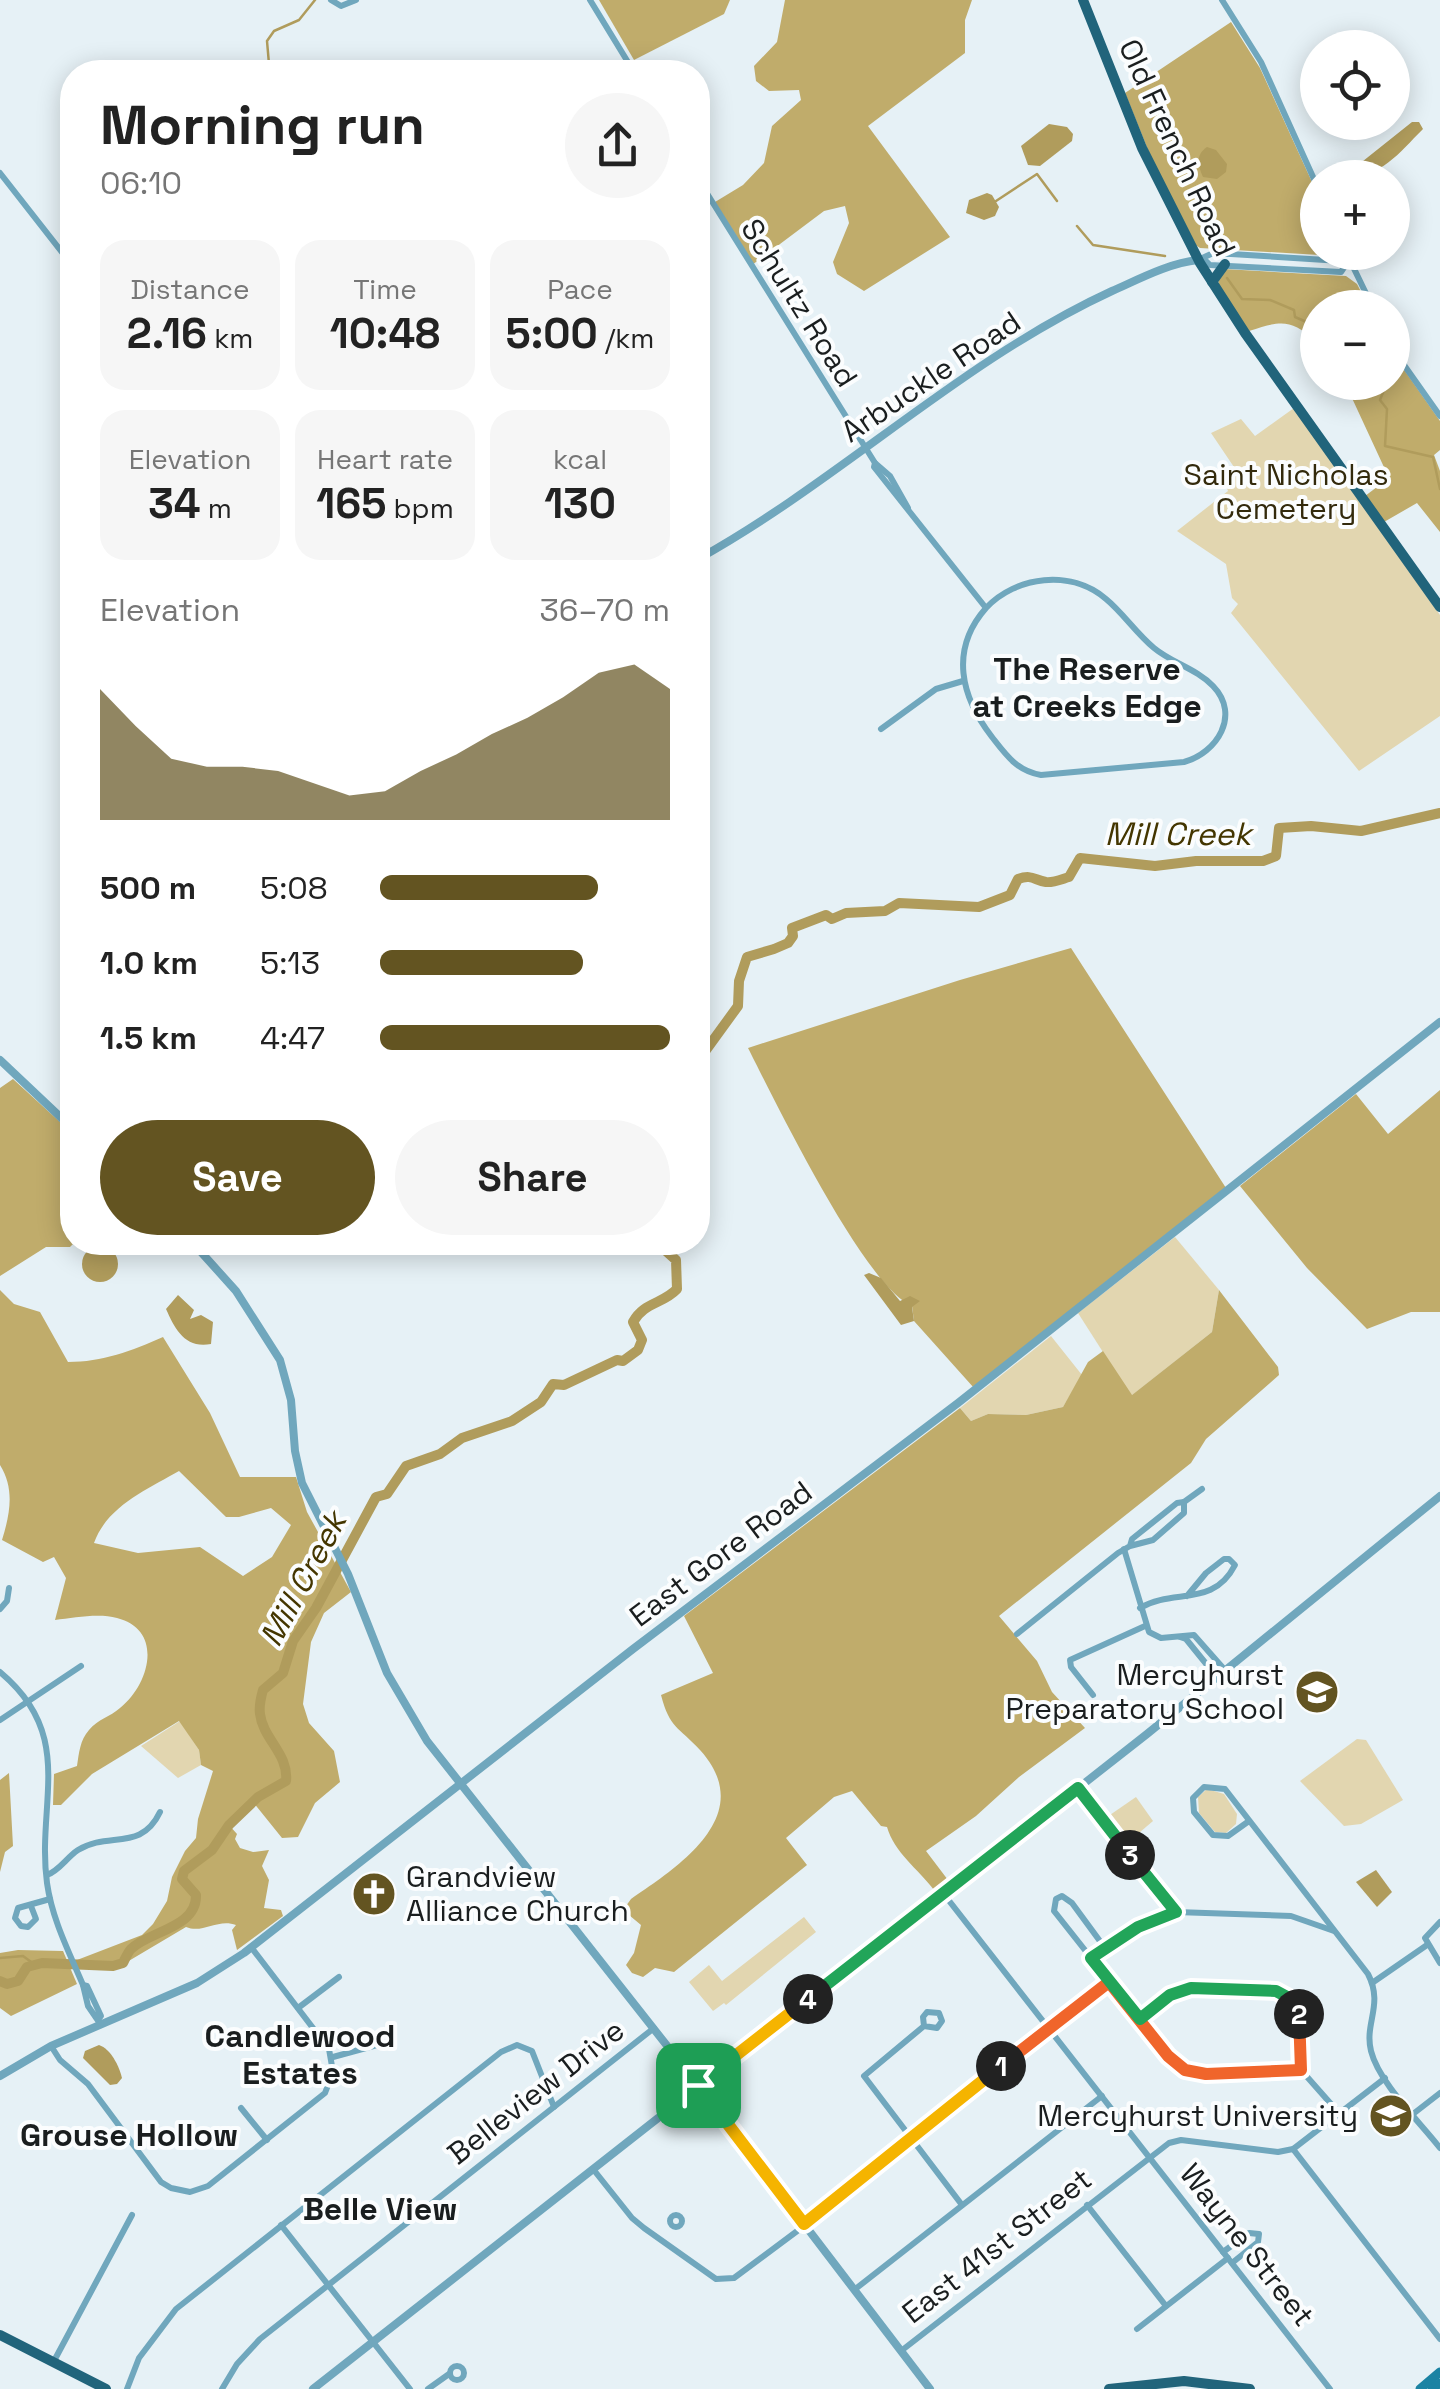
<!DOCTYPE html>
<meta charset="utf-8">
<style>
body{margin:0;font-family:"Space Grotesk",sans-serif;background:#f6f6f6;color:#222;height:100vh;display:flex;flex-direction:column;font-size:38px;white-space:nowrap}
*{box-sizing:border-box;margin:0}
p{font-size:32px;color:#767676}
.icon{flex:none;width:55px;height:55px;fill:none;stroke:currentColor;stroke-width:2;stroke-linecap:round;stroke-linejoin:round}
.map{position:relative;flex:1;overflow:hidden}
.side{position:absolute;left:60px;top:60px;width:650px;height:1195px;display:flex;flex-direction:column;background:#fff;border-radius:40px;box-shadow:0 5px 25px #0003}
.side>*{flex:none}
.controls{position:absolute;left:1300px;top:30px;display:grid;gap:20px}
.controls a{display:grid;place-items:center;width:110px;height:110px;border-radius:50%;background:#fff;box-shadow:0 5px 25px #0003;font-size:50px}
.pin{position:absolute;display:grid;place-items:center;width:85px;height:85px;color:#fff;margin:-42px;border-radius:20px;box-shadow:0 5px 15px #0006}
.km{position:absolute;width:50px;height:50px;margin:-25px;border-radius:50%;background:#222;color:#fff;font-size:28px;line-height:50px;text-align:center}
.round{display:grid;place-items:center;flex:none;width:105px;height:105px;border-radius:52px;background:#f6f6f6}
.summary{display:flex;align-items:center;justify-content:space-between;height:170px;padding:0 40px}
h1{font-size:55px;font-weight:800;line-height:75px}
.metrics{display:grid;grid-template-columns:repeat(3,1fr);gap:15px;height:170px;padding:10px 40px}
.metrics div{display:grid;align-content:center;border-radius:25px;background:#f6f6f6;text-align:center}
.metrics b{font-size:42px;font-weight:800}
.metrics small{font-size:28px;font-weight:400}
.metrics p{font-size:28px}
.chart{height:280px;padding:20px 40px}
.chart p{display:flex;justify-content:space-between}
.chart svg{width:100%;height:180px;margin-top:10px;fill:#635421;opacity:.7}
.button{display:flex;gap:20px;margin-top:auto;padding:20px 40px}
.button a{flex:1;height:115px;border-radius:60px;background:#635421;color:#fff;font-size:40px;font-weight:800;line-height:115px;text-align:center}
.button a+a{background:#f6f6f6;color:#222}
ul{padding:0 40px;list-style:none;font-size:32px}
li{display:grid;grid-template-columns:160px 120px 1fr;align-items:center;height:75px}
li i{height:25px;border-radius:12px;background:#635421}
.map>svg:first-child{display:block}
.green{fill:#e2d6b0}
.forest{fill:#c0ac6b;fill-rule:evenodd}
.water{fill:#b09c5c}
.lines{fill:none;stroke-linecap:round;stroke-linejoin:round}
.stream{stroke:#b09c5c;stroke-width:2.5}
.river{stroke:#b09c5c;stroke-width:10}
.minor{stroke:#70a7bd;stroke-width:6}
.tertiary{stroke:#70a7bd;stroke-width:8}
.secondary{stroke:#1b83a3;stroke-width:9}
.primary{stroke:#21647b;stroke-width:10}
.split-1-casing{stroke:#fff;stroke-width:20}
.split-2-casing{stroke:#fff;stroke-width:20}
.split-3-casing{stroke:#fff;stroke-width:20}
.split-4-casing{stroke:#fff;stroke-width:20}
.split-5-casing{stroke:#fff;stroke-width:20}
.split-1{stroke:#f5b400;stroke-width:12}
.split-2{stroke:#f0652b;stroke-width:12}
.split-3{stroke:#22a559;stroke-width:12}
.split-4{stroke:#22a559;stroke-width:12}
.split-5{stroke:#f5b400;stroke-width:12}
.labels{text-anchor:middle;stroke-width:8;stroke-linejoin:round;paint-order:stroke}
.street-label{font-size:30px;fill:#1a1e1f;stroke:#fbfdfe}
.park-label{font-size:30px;fill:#332a0c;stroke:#fbfdfe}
.poi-label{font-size:30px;fill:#1a1e1f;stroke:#fbfdfe;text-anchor:end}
.neighbourhood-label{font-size:32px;font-weight:bold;fill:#1a1e1f;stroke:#fbfdfe}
.water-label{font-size:32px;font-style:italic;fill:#443600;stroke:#fbfdfe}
</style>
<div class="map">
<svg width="1440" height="2389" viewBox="0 0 1440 2389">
<rect width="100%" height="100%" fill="#e6f1f6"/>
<!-- green -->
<g class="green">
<polygon points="1294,408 1440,615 1440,716 1359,771 1231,613 1238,604 1232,598 1226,564 1177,531 1228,491 1225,483 1238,473 1211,433 1241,419 1255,436"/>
<polygon points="1175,1237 1219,1290 1212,1332 1131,1396 1078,1313"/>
<polygon points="1051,1336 1082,1375 1063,1407 1026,1415 988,1414 971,1421 960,1408"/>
<polygon points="180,1721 199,1750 201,1765 178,1778 141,1746"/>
<polygon points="1357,1739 1366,1740 1403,1800 1361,1824 1344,1826 1300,1781"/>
<polygon points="1207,1789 1224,1794 1237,1814 1236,1824 1226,1833 1215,1832 1199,1813 1198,1797"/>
<polygon points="1136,1797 1153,1821 1126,1844 1107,1817"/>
<polygon points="804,1917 816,1932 726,2005 724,2003 713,2011 689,1982 709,1965 722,1981"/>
</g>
<!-- forest -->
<g class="forest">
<polygon points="599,0 730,0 724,14 634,60"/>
<polygon points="785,0 972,0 965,20 965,53 868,126 950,237 864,291 837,274 833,262 849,223 845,206 824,211 752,265 715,202 743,185 764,163 772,126 801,100 799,90 769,91 756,81 754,66 777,42"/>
<polygon points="1231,22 1260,68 1317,193 1318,252 1339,253 1336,256 1200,248 1194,244 1159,177 1125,93"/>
<path d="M1224,269L1346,276L1357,284L1369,307L1318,308L1317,341C1289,319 1283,320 1249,331L1219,286L1218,279Z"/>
<polygon points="1393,354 1440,421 1440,450 1434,455 1440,471 1440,532 1417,503 1384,522 1365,496 1389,478 1345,383 1392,382"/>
<path d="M1071,948L1226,1188L974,1388L914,1321L912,1306C865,1287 775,1101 748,1048L960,980Z"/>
<polygon points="13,1079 72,1133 74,1243 70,1247 46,1247 0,1276 0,1088"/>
<polygon points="1440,1090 1440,1312 1411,1312 1367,1329 1307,1268 1240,1186 1356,1094 1388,1134"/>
<path d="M0,1290L14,1304L40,1312L68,1362C102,1362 132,1351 163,1337L210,1413L240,1477H296L307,1512L351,1592L324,1613L311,1642L303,1704L309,1723L334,1751L340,1782L315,1803L298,1837L282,1838L253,1802L229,1825L237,1834L235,1839L240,1848L253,1852L269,1850L262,1866L269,1880L264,1908L281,1910L283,1916L237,1950L232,1930L236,1925C218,1918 203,1934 186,1927L127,1962L113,1966L79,1963L77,1960L142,1935L153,1924L167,1901L172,1877L185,1851L196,1838L198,1819L213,1771L201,1765L199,1750L179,1721L92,1774L61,1805H53L54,1774L77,1766C79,1753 80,1740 89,1730C98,1719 110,1717 120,1708C150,1684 164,1630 117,1618C98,1613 74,1618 55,1620L66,1578L54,1557L43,1562L2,1540C10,1514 15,1489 0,1465ZM179,1471L226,1517H239L271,1508L291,1525L272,1557L243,1576L200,1547L138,1553L94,1543C107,1506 148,1489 179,1471Z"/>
<path d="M1219,1290L1278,1367L1279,1375L1206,1439L1191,1463L999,1616L1037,1661L1052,1692L1085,1728L1019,1777L976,1816L926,1851L948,1880L934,1890C918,1869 894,1852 887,1827L881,1826L852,1791L834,1797L786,1838L807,1865L674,1972L655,1968L643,1977L632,1973L626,1965L634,1953L641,1925L623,1910L631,1899C681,1865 758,1814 700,1750C678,1726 670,1729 661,1695L713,1673L684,1616L960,1408L971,1421L988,1414L1026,1415L1063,1407L1088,1362L1103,1351L1132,1395L1212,1332Z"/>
<polygon points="9,1773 13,1846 5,1852 0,1872 0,1780"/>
<polygon points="18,1950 63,1951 77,1984 11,2016 0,2008 0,1953"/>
</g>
<!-- water -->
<g class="water">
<path d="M1412,122H1419L1423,129C1397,155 1381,178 1343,177Z"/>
<polygon points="1049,124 1067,127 1073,134 1072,141 1040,166 1028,165 1021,146"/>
<path d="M1207,147L1216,150L1227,164L1226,172L1217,179L1203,177C1198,166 1195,155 1207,147Z"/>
<polygon points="987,193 992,195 999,207 995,216 984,220 966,213 969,200"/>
<circle cx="100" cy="1264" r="18"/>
<polygon points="869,1273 881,1278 900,1301 910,1296 920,1301 912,1307 914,1321 901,1325 864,1275"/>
<path d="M178,1295L194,1310L190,1319L201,1315L213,1322L211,1344C185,1349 175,1329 166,1309Z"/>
<polygon points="1376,1870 1392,1892 1377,1907 1356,1882"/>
<path d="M99,2045C111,2049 119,2066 122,2078L117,2084L110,2085L83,2058L85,2051Z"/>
</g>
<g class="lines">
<!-- stream -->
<g class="stream">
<polyline points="273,72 269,64 267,41 274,31 299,20 315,0"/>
<polyline points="996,201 1037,174 1057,201"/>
<polyline points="1077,226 1093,245 1165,256"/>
<polyline points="1227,278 1242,299 1270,300 1294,310 1295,317 1318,327"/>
<polyline points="1376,382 1384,390 1380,400 1387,409 1385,446 1433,457 1440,489"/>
<polyline points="0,1958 23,1956 34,1964"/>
</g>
<!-- river -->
<g class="river">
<path d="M698,1061L738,1006L739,981L747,957L774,949L788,943L793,936L792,928L826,915L832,919L846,913L885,911L899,903L979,907L1010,895L1018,879C1032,874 1034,880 1046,882C1053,883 1062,879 1069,877L1080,858L1155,866L1196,861H1263L1276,856L1279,828L1311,826L1361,831L1440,813"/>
<path d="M0,1981L7,1984L18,1981L27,1967L42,1963L113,1966L123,1963C125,1959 128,1952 131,1949C149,1931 197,1928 196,1895L182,1879L184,1871L212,1850L229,1825L258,1797L286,1781C289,1754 263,1739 260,1714C259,1707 261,1697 263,1690L283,1673L293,1641L316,1608L376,1497L387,1494L406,1466L440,1454L462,1438L512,1421L541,1402L553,1384L564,1385L617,1360L623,1361L638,1350L642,1340L633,1322C644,1302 663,1304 677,1289L676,1260L656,1242"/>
</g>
<!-- minor -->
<g class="minor">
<polyline points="331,0 341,6 356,0"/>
<polyline points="590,0 634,72"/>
<polyline points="1222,0 1261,62 1318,188"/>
<polyline points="0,173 72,265"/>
<path d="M698,179L875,463L874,467L986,608C1016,576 1071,569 1106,599C1123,613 1136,633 1154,648C1172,663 1197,669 1213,686C1241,715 1217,753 1184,762L1041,775C1017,771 1006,755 992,737C961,697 949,650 986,608"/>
<polyline points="1346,252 1373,308"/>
<polyline points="1198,260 1211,254 1231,254 1341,261 1345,266 1341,272 1210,265 1204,259"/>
<polyline points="1392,348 1440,416"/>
<polyline points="875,463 890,476 908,508"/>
<polyline points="881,729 936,689 963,681"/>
<polyline points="1184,1502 1202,1489"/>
<polyline points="1124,1549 1149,1632 1161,1638 1194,1635 1224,1669"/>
<path d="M1140,1608C1174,1588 1213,1608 1235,1565L1229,1559H1224L1206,1573L1187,1596"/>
<polyline points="0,1609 7,1601 9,1588"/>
<polyline points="1017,1634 1118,1553 1130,1546 1153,1540 1184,1513 1184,1502 1177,1503 1132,1539 1130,1546"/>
<polyline points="1180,1637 1186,1639 1216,1676"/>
<path d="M0,1672C77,1736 36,1803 47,1883C52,1919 69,1952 83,1985"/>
<polyline points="1093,1695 1071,1667 1070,1660 1145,1626"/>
<polyline points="0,1720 81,1666"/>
<polyline points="1078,1788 1176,1912"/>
<path d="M1249,1821L1228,1836L1213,1835L1194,1812L1193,1798L1204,1787L1225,1789L1368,1974C1384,2005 1364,2023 1371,2051C1379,2083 1420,2122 1440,2148"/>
<path d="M47,1875C60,1870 66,1858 78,1850C109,1831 141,1852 160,1812"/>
<polyline points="943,1893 1330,2389"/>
<polyline points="31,1906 36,1919 28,1927 21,1926 15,1918 18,1908 50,1899"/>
<polyline points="1440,1922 1425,1938 1440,1963"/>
<path d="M1105,1948L1072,1903L1062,1896L1056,1899L1054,1911L1058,1916L1175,2064C1211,2088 1261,2064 1301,2070L1339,2113"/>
<polyline points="1091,1958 1138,1927 1176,1912 1291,1916 1334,1931"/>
<polyline points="1372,1983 1427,1945"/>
<polyline points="298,2008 339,1977"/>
<path d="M1140,2019L1170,1995L1184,1989L1276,1991C1307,2005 1303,2040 1301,2070"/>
<polyline points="98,2020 101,2016 87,1986 83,1985 88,2006 101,2025"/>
<polyline points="924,2026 923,2017 927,2012 939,2013 942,2021 937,2028 924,2026 864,2076 962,2205"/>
<polyline points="51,2046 60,2060 88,2084 161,2182 171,2188 190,2192 208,2186 325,2093 333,2072 329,2049 251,1947"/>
<polyline points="333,2057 388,2042"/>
<polyline points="241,2108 267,2140"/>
<polyline points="1413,2114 1440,2093"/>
<polyline points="1293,2149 1440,2339"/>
<polyline points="593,2169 632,2218 644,2228 716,2279 734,2278 820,2214 973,2087 1109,1981"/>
<polyline points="1087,2205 1166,2306"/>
<circle cx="676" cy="2221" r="6"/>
<polyline points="281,2225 410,2389"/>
<polyline points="1223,2252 1249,2233 1259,2234 1258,2242 1232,2263"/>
<polyline points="854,2290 1102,2096"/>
<polyline points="1137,2329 1228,2258"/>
<polyline points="901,2351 1169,2143 1181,2140 1278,2152 1293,2149 1385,2078"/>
<polyline points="54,2361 132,2215"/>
<circle cx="457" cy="2373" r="7"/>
<polyline points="127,2389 139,2358 176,2309 501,2052 517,2045 532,2051 554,2107"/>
<polyline points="222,2389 237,2364 260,2339 654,2028"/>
<polyline points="428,2389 449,2374"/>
</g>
<!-- tertiary -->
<g class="tertiary">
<path d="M698,559C842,479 962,360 1112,291C1139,279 1169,263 1198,260"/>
<polyline points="0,1060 72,1128"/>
<polyline points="192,1242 236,1291 280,1360 291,1400 295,1451 302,1483 348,1574 387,1673 427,1741 698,2085 930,2389"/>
<polyline points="0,2076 51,2046 197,1983 244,1953 633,1649 958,1403 1440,1022"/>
<polyline points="313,2389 1147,1734 1440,1496"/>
</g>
<!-- secondary -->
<g class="secondary">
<polyline points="1420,2389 1440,2372"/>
<polyline points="1432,2389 1440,2383"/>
</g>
<!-- primary -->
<g class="primary">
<polyline points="1083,0 1142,148 1200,263 1245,333 1440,607"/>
<polyline points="1212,282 1225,264"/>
<polyline points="0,2335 106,2389"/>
<polyline points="1109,2389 1184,2381 1250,2389"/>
</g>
</g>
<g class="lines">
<defs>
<polyline id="split-1" points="698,2085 804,2224 1001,2066"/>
<polyline id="split-2" points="1001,2066 1109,1982 1168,2056 1185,2070 1206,2074 1301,2070 1299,2014"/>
<polyline id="split-3" points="1130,1855 1176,1912 1138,1927 1091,1958 1140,2019 1170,1995 1191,1988 1276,1991 1289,1998 1299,2014"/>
<polyline id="split-4" points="808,1999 1078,1788 1130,1855"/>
<polyline id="split-5" points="698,2085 808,1999"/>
</defs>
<!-- split-1 casing -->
<use href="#split-1" class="split-1-casing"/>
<!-- split-2 casing -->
<use href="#split-2" class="split-2-casing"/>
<!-- split-3 casing -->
<use href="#split-3" class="split-3-casing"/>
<!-- split-4 casing -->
<use href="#split-4" class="split-4-casing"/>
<!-- split-5 casing -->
<use href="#split-5" class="split-5-casing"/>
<!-- split-1 -->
<use href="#split-1" class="split-1"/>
<!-- split-2 -->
<use href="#split-2" class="split-2"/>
<!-- split-3 -->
<use href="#split-3" class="split-3"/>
<!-- split-4 -->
<use href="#split-4" class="split-4"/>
<!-- split-5 -->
<use href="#split-5" class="split-5"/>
</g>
<!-- icons -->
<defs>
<symbol id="school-disc" viewBox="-11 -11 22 22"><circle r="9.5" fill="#635421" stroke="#fbfdfe"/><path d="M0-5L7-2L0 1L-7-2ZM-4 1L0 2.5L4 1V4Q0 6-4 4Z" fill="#fff"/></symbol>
<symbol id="church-disc" viewBox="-11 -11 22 22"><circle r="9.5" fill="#635421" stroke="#fbfdfe"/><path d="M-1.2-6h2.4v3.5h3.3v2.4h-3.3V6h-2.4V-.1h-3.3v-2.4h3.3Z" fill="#fff"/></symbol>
<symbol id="university-disc" viewBox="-11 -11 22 22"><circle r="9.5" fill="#635421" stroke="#fbfdfe"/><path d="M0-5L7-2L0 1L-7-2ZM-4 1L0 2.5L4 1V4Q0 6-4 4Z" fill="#fff"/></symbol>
</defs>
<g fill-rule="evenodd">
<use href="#school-disc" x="1292" y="1667" width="50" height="50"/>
<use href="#church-disc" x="349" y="1869" width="50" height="50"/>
<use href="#university-disc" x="1366" y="2091" width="50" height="50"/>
</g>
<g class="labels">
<!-- street labels -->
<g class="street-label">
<text transform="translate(1177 148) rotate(65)" y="10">Old French Road</text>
<text transform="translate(799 303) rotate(58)" y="10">Schultz Road</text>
<text transform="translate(931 377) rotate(-34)" y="10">Arbuckle Road</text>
<text transform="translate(721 1554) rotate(-37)" y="10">East Gore Road</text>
<text transform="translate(536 2092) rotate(-38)" y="10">Belleview Drive</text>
<text transform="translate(1247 2245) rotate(52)" y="10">Wayne Street</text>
<text transform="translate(997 2246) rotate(-38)" y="10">East 41st Street</text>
</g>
<!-- park labels -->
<g class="park-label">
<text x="1286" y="485">Saint Nicholas<tspan x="1286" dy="34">Cemetery</tspan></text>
</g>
<!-- poi labels -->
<g class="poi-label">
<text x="1284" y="1685">Mercyhurst<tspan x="1284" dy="34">Preparatory School</tspan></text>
<text x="406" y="1887" text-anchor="start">Grandview<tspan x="406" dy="34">Alliance Church</tspan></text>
<text x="1358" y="2126">Mercyhurst University</text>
</g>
<!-- neighbourhood labels -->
<g class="neighbourhood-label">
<text x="1087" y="680">The Reserve<tspan x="1087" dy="37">at Creeks Edge</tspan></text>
<text x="300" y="2047">Candlewood<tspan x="300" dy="37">Estates</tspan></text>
<text x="129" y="2146">Grouse Hollow</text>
<text x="380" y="2220">Belle View</text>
</g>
<!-- water labels -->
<g class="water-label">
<text x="1178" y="845">Mill Creek</text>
<text transform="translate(303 1579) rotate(-62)" y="11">Mill Creek</text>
</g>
</g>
</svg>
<div class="controls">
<a><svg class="icon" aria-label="locate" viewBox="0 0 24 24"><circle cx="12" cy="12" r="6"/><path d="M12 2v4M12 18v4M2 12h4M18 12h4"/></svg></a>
<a>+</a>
<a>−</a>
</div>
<div class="pin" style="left:698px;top:2085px;background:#1e9e55"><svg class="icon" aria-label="arrive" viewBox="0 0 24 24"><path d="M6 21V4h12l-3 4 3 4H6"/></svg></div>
<b class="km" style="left:1001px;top:2066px">1</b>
<b class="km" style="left:1299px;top:2014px">2</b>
<b class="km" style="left:1130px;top:1855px">3</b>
<b class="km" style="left:808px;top:1999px">4</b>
<section class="side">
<div class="summary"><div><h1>Morning run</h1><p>06:10</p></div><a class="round"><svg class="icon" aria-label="share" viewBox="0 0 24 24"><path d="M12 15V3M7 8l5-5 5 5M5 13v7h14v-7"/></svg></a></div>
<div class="metrics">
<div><p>Distance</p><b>2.16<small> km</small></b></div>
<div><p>Time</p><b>10:48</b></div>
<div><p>Pace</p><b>5:00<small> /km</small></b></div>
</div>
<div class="metrics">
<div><p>Elevation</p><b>34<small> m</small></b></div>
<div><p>Heart rate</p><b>165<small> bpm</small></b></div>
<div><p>kcal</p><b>130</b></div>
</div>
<div class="chart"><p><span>Elevation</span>36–70 m</p>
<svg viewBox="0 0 160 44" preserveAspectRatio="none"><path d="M0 44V12L10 21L20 29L30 31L40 31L50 32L60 35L70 38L80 37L90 32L100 28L110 23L120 19L130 14L140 8L150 6L160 12V44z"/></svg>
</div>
<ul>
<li><b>500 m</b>5:08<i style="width:75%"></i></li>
<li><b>1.0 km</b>5:13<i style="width:70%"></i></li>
<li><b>1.5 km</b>4:47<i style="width:100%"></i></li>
</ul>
<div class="button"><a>Save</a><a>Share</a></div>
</section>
</div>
